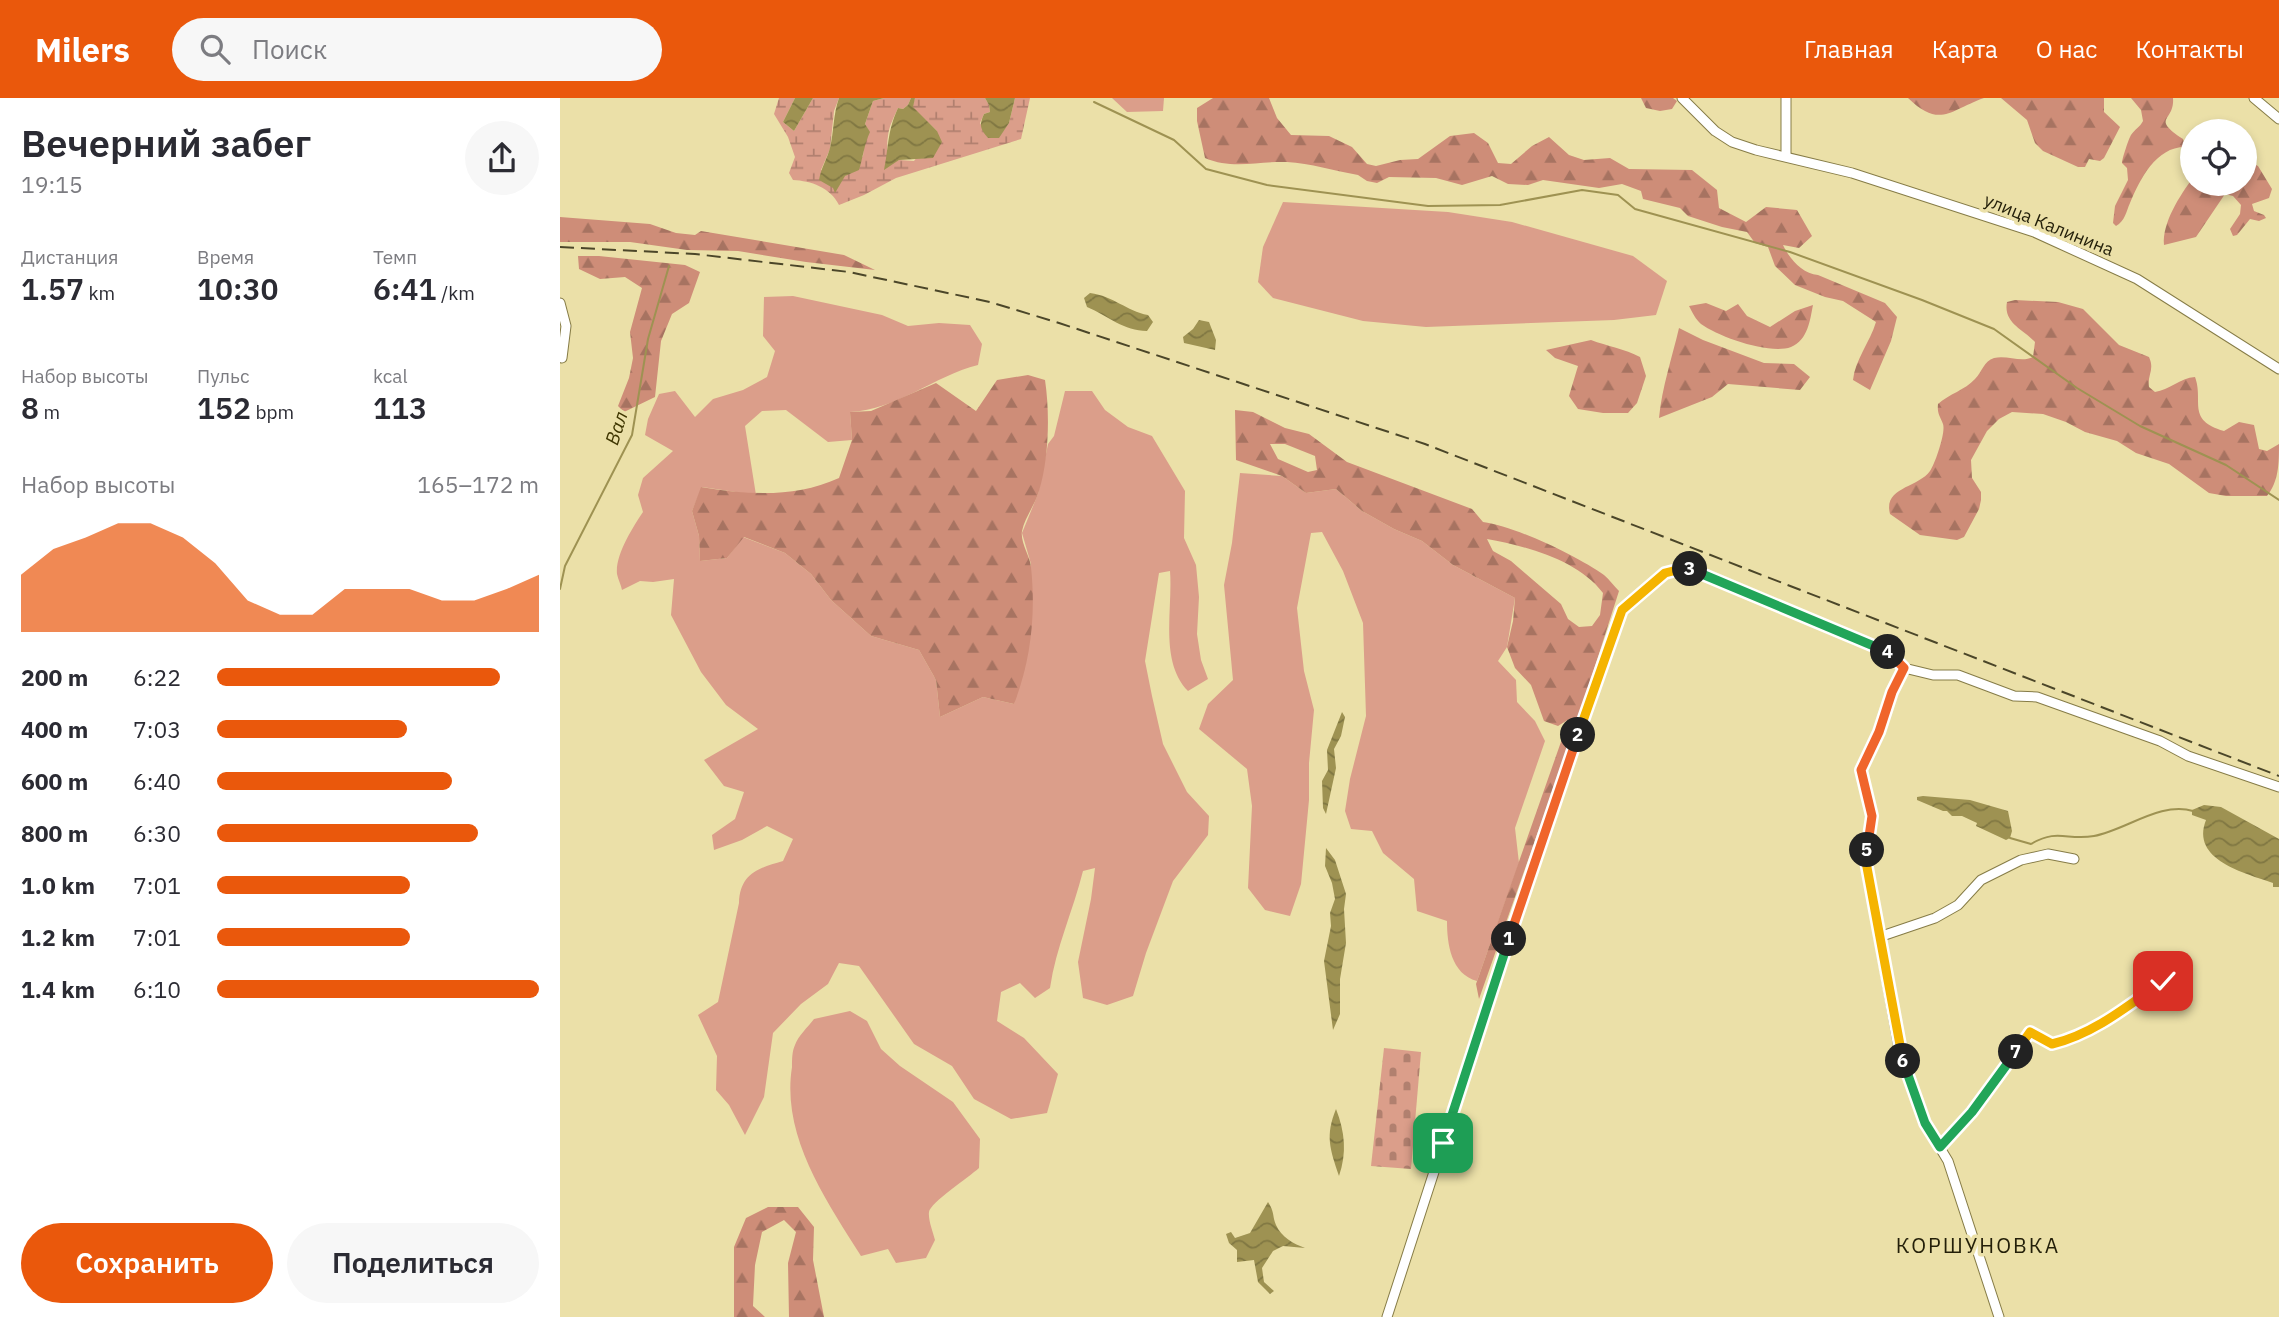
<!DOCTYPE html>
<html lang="ru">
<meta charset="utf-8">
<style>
body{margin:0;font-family:"IBM Plex Sans",sans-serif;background:#f7f7f7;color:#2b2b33;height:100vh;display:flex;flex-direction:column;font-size:26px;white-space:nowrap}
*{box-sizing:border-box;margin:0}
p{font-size:23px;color:#7c7c81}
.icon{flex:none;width:38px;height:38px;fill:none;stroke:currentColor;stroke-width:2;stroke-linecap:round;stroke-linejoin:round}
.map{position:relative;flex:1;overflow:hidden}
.sheet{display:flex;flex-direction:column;background:#fff;width:560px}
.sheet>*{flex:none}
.fabs{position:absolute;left:1620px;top:21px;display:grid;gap:14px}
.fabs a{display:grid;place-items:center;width:77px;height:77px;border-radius:50%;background:#fff;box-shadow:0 4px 10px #0003;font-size:35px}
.pin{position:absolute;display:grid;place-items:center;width:60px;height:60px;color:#fff;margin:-30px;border-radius:14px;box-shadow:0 4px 10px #0006}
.km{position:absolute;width:35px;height:35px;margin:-18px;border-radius:50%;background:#222;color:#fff;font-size:19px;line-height:35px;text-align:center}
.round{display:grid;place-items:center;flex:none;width:74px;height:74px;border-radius:37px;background:#f7f7f7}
.overview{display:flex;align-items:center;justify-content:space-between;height:119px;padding:0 21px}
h1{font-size:38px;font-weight:600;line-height:52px}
.metrics{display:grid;grid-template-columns:repeat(3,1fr);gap:10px;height:119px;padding:7px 21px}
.metrics div{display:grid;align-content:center}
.metrics b{font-size:30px;font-weight:600}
.metrics small{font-size:19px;font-weight:400}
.metrics p{font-size:19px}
.chart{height:196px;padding:14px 21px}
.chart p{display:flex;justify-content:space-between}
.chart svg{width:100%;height:126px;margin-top:7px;fill:#ea580c;opacity:.7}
.action{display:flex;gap:14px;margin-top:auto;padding:14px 21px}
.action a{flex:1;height:80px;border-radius:42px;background:#ea580c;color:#fff;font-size:28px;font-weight:600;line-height:80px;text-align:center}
.action a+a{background:#f7f7f7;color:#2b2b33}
ul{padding:0 21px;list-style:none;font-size:23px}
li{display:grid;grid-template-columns:112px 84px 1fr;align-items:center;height:52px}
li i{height:18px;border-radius:9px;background:#ea580c}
header{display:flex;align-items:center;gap:42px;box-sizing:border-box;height:98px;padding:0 35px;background:#ea580c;color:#fff}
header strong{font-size:33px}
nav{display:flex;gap:38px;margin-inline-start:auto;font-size:24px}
.search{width:490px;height:63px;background:#f7f7f7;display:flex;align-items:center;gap:18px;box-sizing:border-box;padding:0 24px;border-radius:38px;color:#7c7c81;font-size:26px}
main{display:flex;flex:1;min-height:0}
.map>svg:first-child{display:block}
.grass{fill:#db9e8a}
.forest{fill:url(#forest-firs);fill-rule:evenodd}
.wetland{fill:url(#wetland-marsh)}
.cemetery{fill:url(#cemetery-stones)}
.water{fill:url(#water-waves)}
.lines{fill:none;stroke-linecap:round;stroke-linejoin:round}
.stream{stroke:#9e9252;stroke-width:2}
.minor-casing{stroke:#867c47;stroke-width:11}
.minor{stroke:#fff;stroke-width:9}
.rail{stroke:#4b4629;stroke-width:2;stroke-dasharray:14 7;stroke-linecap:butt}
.split-1-casing{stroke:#fff;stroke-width:14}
.split-2-casing{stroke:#fff;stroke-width:14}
.split-3-casing{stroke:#fff;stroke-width:14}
.split-4-casing{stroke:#fff;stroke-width:14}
.split-5-casing{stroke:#fff;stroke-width:14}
.split-6-casing{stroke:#fff;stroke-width:14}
.split-7-casing{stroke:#fff;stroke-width:14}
.split-8-casing{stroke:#fff;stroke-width:14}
.split-1{stroke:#22a559;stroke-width:9}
.split-2{stroke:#f0652b;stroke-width:9}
.split-3{stroke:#f5b400;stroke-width:9}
.split-4{stroke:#22a559;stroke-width:9}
.split-5{stroke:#f0652b;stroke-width:9}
.split-6{stroke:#f5b400;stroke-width:9}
.split-7{stroke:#22a559;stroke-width:9}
.split-8{stroke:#f5b400;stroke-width:9}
.labels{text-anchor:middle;stroke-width:7;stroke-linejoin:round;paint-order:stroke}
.street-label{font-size:18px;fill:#231f09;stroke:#ebe0a8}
.water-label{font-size:19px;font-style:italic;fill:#3f3600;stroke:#ebe0a8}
.quarter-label{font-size:21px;letter-spacing:2px;fill:#231f09;stroke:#ebe0a8}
</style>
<header>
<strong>Milers</strong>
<div class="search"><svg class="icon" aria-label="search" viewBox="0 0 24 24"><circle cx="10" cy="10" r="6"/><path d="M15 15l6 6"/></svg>Поиск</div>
<nav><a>Главная</a><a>Карта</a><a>О нас</a><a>Контакты</a></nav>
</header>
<main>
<section class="sheet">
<div class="overview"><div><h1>Вечерний забег</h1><p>19:15</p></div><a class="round"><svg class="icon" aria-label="share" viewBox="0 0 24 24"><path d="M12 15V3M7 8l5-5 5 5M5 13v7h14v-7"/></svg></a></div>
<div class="metrics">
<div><p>Дистанция</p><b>1.57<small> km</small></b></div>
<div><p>Время</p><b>10:30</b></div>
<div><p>Темп</p><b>6:41<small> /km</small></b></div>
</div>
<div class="metrics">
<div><p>Набор высоты</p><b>8<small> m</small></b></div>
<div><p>Пульс</p><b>152<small> bpm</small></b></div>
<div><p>kcal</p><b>113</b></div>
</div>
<div class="chart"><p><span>Набор высоты</span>165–172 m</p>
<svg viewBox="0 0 160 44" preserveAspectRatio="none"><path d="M0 44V24L10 15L20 11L30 6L40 6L50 11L60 20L70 33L80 38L90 38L100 29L110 29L120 29L130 33L140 33L150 29L160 24V44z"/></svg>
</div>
<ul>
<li><b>200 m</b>6:22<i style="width:88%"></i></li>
<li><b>400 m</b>7:03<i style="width:59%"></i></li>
<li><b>600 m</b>6:40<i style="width:73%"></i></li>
<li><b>800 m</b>6:30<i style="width:81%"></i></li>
<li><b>1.0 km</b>7:01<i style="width:60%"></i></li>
<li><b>1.2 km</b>7:01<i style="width:60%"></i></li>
<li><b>1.4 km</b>6:10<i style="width:100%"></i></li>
</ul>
<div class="action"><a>Сохранить</a><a>Поделиться</a></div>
</section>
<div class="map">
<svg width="1719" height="1219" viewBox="0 0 1719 1219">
<defs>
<pattern id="forest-firs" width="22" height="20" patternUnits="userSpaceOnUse" patternTransform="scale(1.75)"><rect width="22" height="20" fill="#ce8d78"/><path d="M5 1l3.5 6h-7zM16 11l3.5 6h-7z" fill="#a77361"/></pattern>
<pattern id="wetland-marsh" width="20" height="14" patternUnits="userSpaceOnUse" patternTransform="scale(1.75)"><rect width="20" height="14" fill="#db9e8a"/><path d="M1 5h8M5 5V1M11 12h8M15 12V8" fill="none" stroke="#b1806f"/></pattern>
<pattern id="cemetery-stones" width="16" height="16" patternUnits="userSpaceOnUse" patternTransform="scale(1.75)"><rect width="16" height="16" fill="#db9e8a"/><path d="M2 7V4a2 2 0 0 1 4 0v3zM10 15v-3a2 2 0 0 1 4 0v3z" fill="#b1806f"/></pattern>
<pattern id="water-waves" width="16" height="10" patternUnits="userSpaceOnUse" patternTransform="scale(1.75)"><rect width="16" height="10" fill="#9e9252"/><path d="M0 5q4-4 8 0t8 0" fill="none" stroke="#807742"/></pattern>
</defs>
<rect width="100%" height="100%" fill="#ebe0a8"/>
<!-- grass -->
<g class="grass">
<polygon points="552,0 604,0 603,13 567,14"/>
<polygon points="723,104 888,114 952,124 1073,158 1107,183 1096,217 1054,222 866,229 803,223 713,200 698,184 703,149"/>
<path d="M233,198L322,217L348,228L379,225L410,227L422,246L418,267C374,278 337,312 290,314L292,342L268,344L226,312L202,313L185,328L196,397L142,389L132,413L139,438L140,463L167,460L183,439L225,455L251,476L271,502L311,538L359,552L376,582L380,619L423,599L454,606L471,466L462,435L478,396L488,346L494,338L505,293H532L545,312L568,329L592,338L625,393L624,440L636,467L639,499L637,536L641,562L648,581L628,593C599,563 613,511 610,473L599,475L585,563L592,598L603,646L627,694L649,718L648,737L613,783L586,855L573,898L547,907L523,900L518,864L531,801L535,770L523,773C513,813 496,849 490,890L475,900L460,885L441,894L437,923L464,940L498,976L487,1015L451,1021L414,1001L392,968L354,946L299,868L279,865L268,886L241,906L213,935L204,999L185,1037L169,1007L156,992L157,958L138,917L158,904L179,805C180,776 198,770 223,763L233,741L207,728L182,742L154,752L152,737L175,721L184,694L164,688L144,662L198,631L166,607L141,574L111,517L114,481L93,484L80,483L62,492C61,487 58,481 57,476C55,457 73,429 83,414L78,397L83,380L113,353L85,337L88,321L99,296L115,293L135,319L153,301L183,292L207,279L215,253L203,238L204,199Z"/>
<path d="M680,375L722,378L746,395L776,391L802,413L834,431L862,443L893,467L955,500L947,549L938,563L956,582L957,604L975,623L985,643L955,730L959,765L917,883C891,876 887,846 887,823L857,813L854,781L823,755L812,733L791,731L785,713L790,681L806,618L803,525L783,473L762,434L751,435L737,510L744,573L754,612L749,665V702L741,786L730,818L705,812L688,790L692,708L687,671L639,631L648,606L673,582L664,487L672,445Z"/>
<path d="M290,913L307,923L321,951L340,968L393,1004L420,1041L419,1070C409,1079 370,1105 369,1114C368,1122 373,1134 375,1142L366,1160L336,1165L328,1151L301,1158C266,1102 221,1038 232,969C232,962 232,953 235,947C238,938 248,929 254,921Z"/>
</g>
<!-- forest -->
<g class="forest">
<path d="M653,0H709L717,20L731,37L769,38L792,49L807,66L816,68L840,62L858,61L890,38L914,35L928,45L938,65L951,66L972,48L989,39L1009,57L1024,62L1050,60L1069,71L1132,72L1157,92L1159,110L1186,124L1206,109L1237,112L1252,138L1239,150L1223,147C1229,160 1242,176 1258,177L1325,205L1337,219L1331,243L1310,292L1293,282C1295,262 1310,244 1316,224L1283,203L1265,199L1235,187L1215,168L1208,149L1195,145L1187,134L1162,129L1128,118L1120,110L1083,101L1081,93L1062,86L1039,90L983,82L968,87L948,86L932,78L902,87L876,80L829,79L817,85L807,83L798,77C775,73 750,65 727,64C698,63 673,72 645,60L637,23V10Z"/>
<polygon points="1081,0 1113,0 1117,3 1112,11 1100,13 1086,10"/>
<path d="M1348,0H1424C1390,12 1380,31 1348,0Z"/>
<polygon points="1441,0 1544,0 1544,14 1560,29 1544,60 1540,63 1529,61 1525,69 1518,69 1483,53 1475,45 1467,22"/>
<path d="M1571,0H1613C1615,24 1590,19 1623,41L1625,49C1596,49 1580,81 1570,105C1566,114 1565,123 1556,128L1553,125L1555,108L1568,82L1567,70L1562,65C1562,61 1569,40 1571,37C1575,31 1580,29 1583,23L1581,12Z"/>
<path d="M1685,61L1698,68L1712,91L1709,100L1692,106L1694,113L1704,117L1706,120L1699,123L1690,121L1677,137L1673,138L1670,131L1680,116L1681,107L1673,98L1665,96L1636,139L1604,147C1602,125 1620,97 1633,80V86H1685Z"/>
<polygon points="0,119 90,126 116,135 135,137 141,133 284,157 315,172 246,164 178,153 127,152 70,144 0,144"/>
<polygon points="39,158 125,167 140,174 129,205 112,216 101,243 95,299 64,314 58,308 69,280 73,260 70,234 82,190 65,179 40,181 19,171 18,158"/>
<path d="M1455,202L1498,204L1523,211L1559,247L1589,259C1595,272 1587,277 1589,289L1595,294C1609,292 1620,280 1635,279C1644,303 1626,322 1664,333L1679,324L1694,327L1699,351L1707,353L1719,346C1719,365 1719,383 1707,398H1666L1649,395L1609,366L1576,355L1557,343L1525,334L1506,324L1483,316L1452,314L1439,321L1427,333L1411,362L1412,380L1421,394V402L1419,411L1404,439L1397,442L1360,437L1330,416C1323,389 1358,390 1370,373C1375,366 1386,334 1383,326C1380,318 1377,316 1378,306C1389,296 1405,292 1415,281C1422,274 1424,263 1434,260C1448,257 1461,265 1473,259L1475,244C1463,231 1443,225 1447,204Z"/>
<path d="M1146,205L1166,213L1178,206L1187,218L1210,229L1235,213L1253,207C1250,222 1248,242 1231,249C1210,257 1159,239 1141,226C1136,222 1132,214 1129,208Z"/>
<path d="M1119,230L1143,242L1204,265L1234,266L1250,279L1240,292L1168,286L1152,299L1099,320C1102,289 1112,260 1119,230Z"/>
<path d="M1031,242C1047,248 1065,251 1080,259L1086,278L1077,305L1068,315H1043L1018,311L1009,298L1018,268L995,260L986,252Z"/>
<path d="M468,277L485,282C490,315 489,361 479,393C475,407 465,419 462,433C460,444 470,458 471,469C476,516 471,563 454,606L423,599L380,619L376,582L359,552L311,538L271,502L251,476L225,455L184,439L167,460L140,463L139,438L132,413L141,389C189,397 235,400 279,380L292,342L290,314L311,313L376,285L416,313L437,282Z"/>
<path d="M675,312L693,314L725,330L749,336L787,364L912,411L923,424C955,428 1017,458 1044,477C1049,481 1054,488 1059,493L1021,612L919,901L916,886L1009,621L998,628L984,623L971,587L955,570L947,549L953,523L955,500L893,467L862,443L834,431L802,413L776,391L746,395L722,378L676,362ZM725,346L755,358L757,372L748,374L718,361L710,346ZM927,441C966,448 1018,462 1043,495L1040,517L1032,528L1019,529L1008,521L1001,506L951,463L933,453Z"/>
<polygon points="208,1109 238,1109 254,1129 253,1162 264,1219 229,1219 228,1165 236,1134 224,1122 202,1134 195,1167 193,1208 205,1219 174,1219 174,1149 186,1120"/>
</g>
<!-- wetland -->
<path class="wetland" d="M219,0H235L223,24L234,33L253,0H279L274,13L270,51L261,72L285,78L303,58L304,47L309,34L305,26L313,3L324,0H351L348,7L343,11L338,10C334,19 329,28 328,38C326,48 329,56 326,67L339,62L354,63L377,33L352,9L355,0H425L429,7L430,14L424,16L420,25L428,40H438L449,25L455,0H470L461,41L336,80L304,97L279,107C270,89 251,83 233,82L229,75L235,59L228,39L214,16Z"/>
<!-- cemetery -->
<polygon class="cemetery" points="824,950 861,954 851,1071 811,1068"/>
<!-- water -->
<g class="water">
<polygon points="235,0 253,0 234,33 223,24"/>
<path d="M279,0H324L313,3L305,26L310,34C304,47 303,59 299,72L285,78L275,95L273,90L259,82C261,70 267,61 270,50C274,33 273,17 279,0Z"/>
<path d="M351,0H355L353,9L377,33L382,44L373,60L339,62L324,72C329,48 327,34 338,10L343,11L348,7Z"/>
<path d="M425,0H455L449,25L439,40H428C420,31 419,27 424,16L430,14L429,7Z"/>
<path d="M530,195C554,198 566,213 588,217L593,224L587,233C564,233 548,218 527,209L524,200Z"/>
<polygon points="639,222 649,224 656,242 655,252 624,245 623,239 633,231"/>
<polygon points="782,614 785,619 781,638 774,651 776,670 766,716 763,710 762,683 768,672 767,652"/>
<polygon points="1363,698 1410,702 1448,713 1452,733 1450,740 1446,742 1416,728 1417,725 1402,718 1392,718 1387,713 1383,713 1357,702 1357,699"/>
<path d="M1644,707L1661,709L1719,741V789H1713V785C1685,775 1630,762 1646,722L1632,717V712Z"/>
<polygon points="766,750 775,762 786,796 784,811 786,845 780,881 780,916 773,932 764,863 771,828 770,815 775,801 772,785 765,768"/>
<path d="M776,1011C785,1034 787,1055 779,1078C770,1051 765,1038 776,1011Z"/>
<path d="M708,1104C715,1115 712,1117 716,1127C721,1139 734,1146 745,1150L723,1148L713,1153L702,1170L704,1184L714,1193L710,1196L698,1184L694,1162L677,1164V1152L669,1145L666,1136L671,1134L675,1140L690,1135Z"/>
</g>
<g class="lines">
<!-- stream -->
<g class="stream">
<polyline points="534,4 614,42 646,71 707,87 868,108 940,107 1022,92 1058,97 1075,111 1230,154 1362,202 1434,231 1517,290 1580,328 1666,367 1719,402"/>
<polyline points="0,491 5,468 72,337 88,241 109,168"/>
<path d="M1450,740L1471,746C1498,730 1507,743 1534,738C1566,732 1601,703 1633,713"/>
</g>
<defs>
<g id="minor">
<polyline points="1122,0 1155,33 1172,44 1196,52 1292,75 1474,134 1577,181 1719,271"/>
<polyline points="1694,0 1719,21"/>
<polyline points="1226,58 1226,0"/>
<polyline points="0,205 6,228 2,260"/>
<polyline points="1344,570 1332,594 1319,634 1301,672 1312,718 1306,764 1340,956 1365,1025 1388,1063 1439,1219"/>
<polyline points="1319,839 1375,820 1398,807 1421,782 1461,762 1488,756 1514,761"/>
<path d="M1380,1049L1412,1014L1470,934L1492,946C1534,936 1569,907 1603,883"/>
<polyline points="827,1219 987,725 1062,512 1105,475 1125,470 1142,475 1331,555 1344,570 1373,577 1398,577 1454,598 1477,599 1600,643 1628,658 1719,689"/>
</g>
</defs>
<!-- minor casing -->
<use href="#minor" class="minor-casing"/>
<!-- minor -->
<use href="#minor" class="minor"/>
<!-- rail -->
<polyline class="rail" points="0,149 135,156 289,174 430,204 499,225 865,346 1719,678"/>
</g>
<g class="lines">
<defs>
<polyline id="split-1" points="883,1045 949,841"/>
<polyline id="split-2" points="949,841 1018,637"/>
<polyline id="split-3" points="1018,637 1062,512 1105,475 1125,470 1130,471"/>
<polyline id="split-4" points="1130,471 1328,554"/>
<polyline id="split-5" points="1307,752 1312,718 1301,672 1319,634 1332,594 1344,570 1328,554"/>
<polyline id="split-6" points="1307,752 1306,764 1343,963"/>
<polyline id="split-7" points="1343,963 1365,1025 1380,1049 1412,1014 1456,954"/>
<path id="split-8" d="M1456,954L1470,934L1492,946C1534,936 1569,907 1603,883"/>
</defs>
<!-- split-1 casing -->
<use href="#split-1" class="split-1-casing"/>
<!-- split-2 casing -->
<use href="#split-2" class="split-2-casing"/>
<!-- split-3 casing -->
<use href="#split-3" class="split-3-casing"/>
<!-- split-4 casing -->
<use href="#split-4" class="split-4-casing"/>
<!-- split-5 casing -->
<use href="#split-5" class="split-5-casing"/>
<!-- split-6 casing -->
<use href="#split-6" class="split-6-casing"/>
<!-- split-7 casing -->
<use href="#split-7" class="split-7-casing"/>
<!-- split-8 casing -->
<use href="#split-8" class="split-8-casing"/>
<!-- split-1 -->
<use href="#split-1" class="split-1"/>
<!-- split-2 -->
<use href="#split-2" class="split-2"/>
<!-- split-3 -->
<use href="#split-3" class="split-3"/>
<!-- split-4 -->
<use href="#split-4" class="split-4"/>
<!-- split-5 -->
<use href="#split-5" class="split-5"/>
<!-- split-6 -->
<use href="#split-6" class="split-6"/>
<!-- split-7 -->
<use href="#split-7" class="split-7"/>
<!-- split-8 -->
<use href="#split-8" class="split-8"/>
</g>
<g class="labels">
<!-- street labels -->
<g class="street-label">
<text transform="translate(1489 127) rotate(22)" y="6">улица Калинина</text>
</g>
<!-- water labels -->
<g class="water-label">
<text transform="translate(56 330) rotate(-72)" y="7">Вал</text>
</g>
<!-- quarter labels -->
<g class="quarter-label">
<text x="1418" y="1155">КОРШУНОВКА</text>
</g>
</g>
</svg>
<div class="fabs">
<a><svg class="icon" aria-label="locate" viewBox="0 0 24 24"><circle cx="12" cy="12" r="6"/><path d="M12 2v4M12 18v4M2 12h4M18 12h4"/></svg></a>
</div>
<div class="pin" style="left:883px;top:1045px;background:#1e9e55"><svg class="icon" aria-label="arrive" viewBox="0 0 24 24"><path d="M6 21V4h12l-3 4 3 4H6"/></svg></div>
<div class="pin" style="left:1603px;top:883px;background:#d93025"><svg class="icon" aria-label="check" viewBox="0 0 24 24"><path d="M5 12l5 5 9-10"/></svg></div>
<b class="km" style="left:949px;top:841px">1</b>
<b class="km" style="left:1018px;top:637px">2</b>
<b class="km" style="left:1130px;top:471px">3</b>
<b class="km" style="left:1328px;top:554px">4</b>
<b class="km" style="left:1307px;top:752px">5</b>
<b class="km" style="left:1343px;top:963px">6</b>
<b class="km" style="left:1456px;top:954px">7</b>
</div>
</main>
